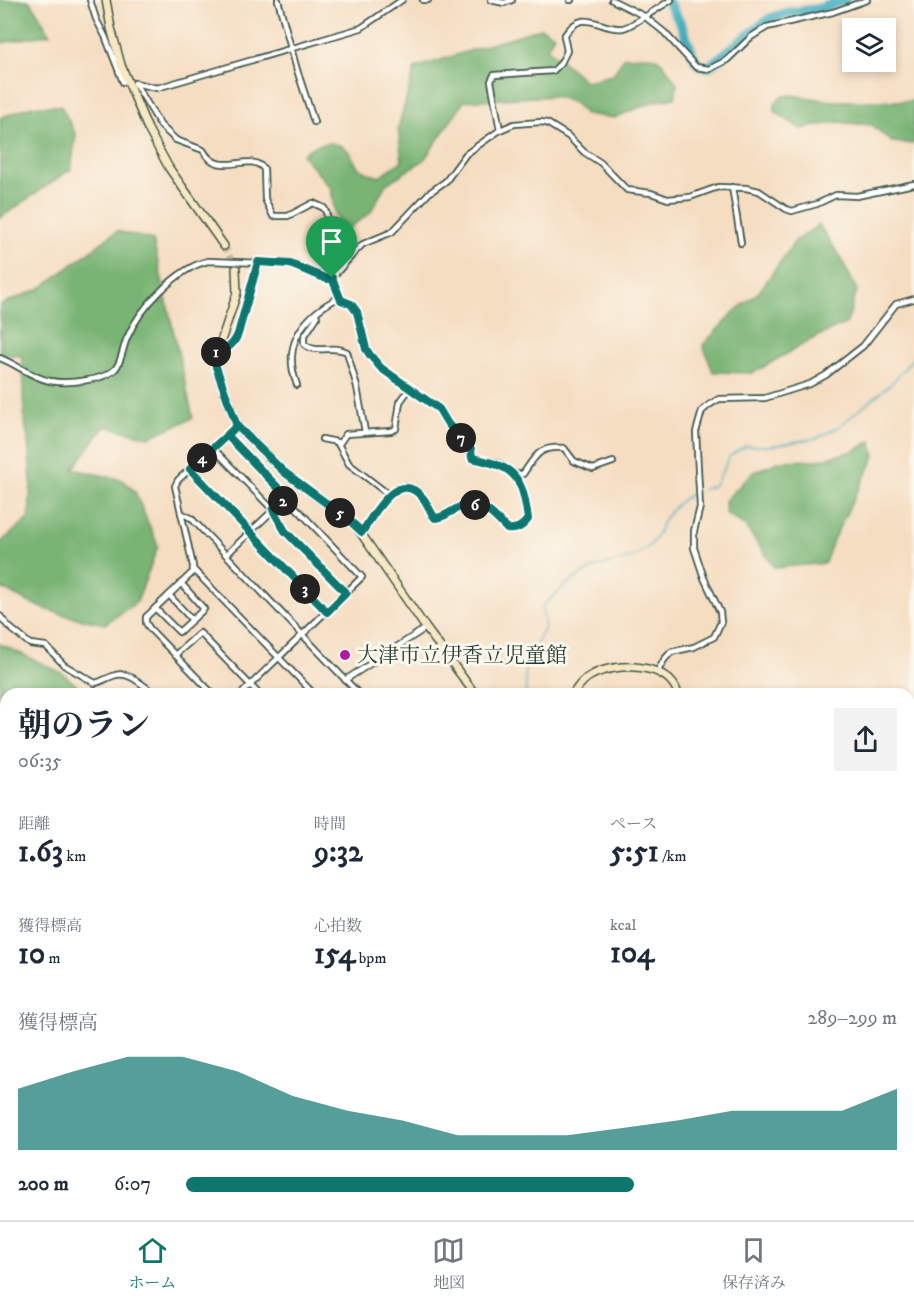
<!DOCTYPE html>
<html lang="ja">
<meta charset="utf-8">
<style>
body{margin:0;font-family:"IM FELL DW Pica","Noto Serif JP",serif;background:#f2f2f3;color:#1f2937;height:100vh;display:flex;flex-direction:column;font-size:22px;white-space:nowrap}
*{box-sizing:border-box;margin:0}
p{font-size:20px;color:#747a83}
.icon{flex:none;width:33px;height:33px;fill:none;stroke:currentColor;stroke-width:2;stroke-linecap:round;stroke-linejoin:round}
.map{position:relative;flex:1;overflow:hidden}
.sheet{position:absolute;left:0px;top:688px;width:915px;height:532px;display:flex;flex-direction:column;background:#fff;border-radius:18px 18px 0 0;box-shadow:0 3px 9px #0003}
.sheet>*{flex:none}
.fabs{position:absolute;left:842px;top:18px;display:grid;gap:12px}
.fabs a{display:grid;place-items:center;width:54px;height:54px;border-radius:0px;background:#fff;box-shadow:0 3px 9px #0003;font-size:30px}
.pin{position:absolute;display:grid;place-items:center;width:51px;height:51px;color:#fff;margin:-62px -26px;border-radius:50% 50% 50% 0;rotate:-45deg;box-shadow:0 0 6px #0007}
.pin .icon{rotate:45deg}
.km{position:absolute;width:30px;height:30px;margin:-15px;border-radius:50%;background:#222;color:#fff;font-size:16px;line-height:30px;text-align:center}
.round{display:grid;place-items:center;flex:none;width:63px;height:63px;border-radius:0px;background:#f2f2f3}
.overview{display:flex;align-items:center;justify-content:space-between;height:102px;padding:0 18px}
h1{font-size:33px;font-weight:700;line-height:45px}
.figures{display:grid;grid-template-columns:repeat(3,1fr);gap:9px;height:102px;padding:6px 18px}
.figures div{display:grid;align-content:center}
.figures b{font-size:30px;font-weight:700}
.figures small{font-size:16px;font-weight:400}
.figures p{font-size:16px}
.chart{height:168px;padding:12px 18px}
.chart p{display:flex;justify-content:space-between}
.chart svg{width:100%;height:108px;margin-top:6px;fill:#0f766e;opacity:.7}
ul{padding:0 18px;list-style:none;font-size:20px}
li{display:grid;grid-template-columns:96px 72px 1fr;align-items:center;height:45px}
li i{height:15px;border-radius:8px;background:#0f766e}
.tabs{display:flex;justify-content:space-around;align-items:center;height:84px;border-top:2px solid #e0e1e3;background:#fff;font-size:16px;color:#747a83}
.tabs a{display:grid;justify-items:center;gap:3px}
.tabs .selected{color:#0f766e}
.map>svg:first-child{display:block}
.green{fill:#97d287;stroke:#5b885e;stroke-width:1.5}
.forest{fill:#79b474;stroke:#4c7854;stroke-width:1.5}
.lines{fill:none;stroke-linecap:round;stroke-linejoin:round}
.stream{stroke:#40adbe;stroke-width:1.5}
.river{stroke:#40adbe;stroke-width:10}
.secondary-tunnel{stroke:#cabda5;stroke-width:7;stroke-dasharray:7 3.5;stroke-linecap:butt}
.street-casing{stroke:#3f5549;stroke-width:8}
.secondary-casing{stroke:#3f5549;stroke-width:10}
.street{stroke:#fff;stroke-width:4.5}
.secondary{stroke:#f7e8c3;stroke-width:7}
.route-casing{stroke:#fff;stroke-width:12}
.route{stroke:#0f766e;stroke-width:8}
.poi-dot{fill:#b5179e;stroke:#fbf7ec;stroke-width:2}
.labels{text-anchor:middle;stroke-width:6;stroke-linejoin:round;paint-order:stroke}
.poi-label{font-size:21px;fill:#1f3d34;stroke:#fbf7ec;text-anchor:start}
</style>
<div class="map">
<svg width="914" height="1220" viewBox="0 0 914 1220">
<rect width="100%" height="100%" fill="#fbf7ec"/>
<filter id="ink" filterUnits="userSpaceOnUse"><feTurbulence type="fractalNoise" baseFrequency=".0167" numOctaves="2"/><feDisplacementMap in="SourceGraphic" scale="12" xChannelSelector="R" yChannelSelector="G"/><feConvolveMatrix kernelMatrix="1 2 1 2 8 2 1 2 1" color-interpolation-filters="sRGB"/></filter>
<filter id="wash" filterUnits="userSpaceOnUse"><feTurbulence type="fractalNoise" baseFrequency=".008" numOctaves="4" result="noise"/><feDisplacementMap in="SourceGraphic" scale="24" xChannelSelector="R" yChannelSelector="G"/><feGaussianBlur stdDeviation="1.35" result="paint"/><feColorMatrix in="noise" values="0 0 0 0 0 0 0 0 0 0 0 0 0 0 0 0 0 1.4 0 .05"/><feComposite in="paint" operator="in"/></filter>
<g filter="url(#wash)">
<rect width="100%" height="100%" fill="#f5ddc1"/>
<!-- green -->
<g class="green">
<polygon points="909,700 914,702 914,816 910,818"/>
<polygon points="0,1141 6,1145 6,1215 54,1215 55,1220 0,1220"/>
</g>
<!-- forest -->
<g class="forest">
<polygon points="0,0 28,0 33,5 50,34 0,43"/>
<path d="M541,28L554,35L547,48L585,81L613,75L624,57C660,55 657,53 677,84L675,98L655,101L614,118L585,114L574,103L555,96L464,101L424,160L386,184L370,213L345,231L335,214L331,188L302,155C313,142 338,138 350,153C353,156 354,162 357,166C361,171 372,174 378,177L402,161L398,128L415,68Z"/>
<polygon points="792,95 831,101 914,101 914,144 892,142 872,125 837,122 801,129 774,111 775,104 780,97"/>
<polygon points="31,106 61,106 76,135 71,169 0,218 0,118"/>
<polygon points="819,225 839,255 857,290 847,323 814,338 753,373 713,372 703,345 735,311 759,292 796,240"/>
<path d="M117,231L153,240L193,418L149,437L105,426L73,469L123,480L135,492L158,546L137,602L105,624C64,616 36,609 0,587V543L29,518L31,482L28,439L24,418L22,356L0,354V305L41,288Z"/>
<polygon points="871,441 875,456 833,540 825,563 775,568 745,526 726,513 725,501 752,473 780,461 818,460 854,451"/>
<polygon points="0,644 62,673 87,694 6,694 6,1145 0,1141"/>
<polygon points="914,979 914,1220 694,1220 692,1215 909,1215 909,984"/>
<polygon points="54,1215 116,1215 103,1220 55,1220"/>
<polygon points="264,1215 451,1215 452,1220 251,1220"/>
<polygon points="494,1215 654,1215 655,1220 494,1220"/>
</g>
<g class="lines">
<!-- stream -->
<g class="stream">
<polyline points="702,490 715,485 730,456 737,451 746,446 769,446 817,438 837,428 892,383 914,357"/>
<path d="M526,694L525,667L545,628L542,607C557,592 575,576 594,568C613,561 630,562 646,549C656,541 658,533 663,522C670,509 684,497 697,491"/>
</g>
<!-- river -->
<polyline class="river" points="667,0 681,24 696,62 700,65 708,67 769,19 786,13 818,9 845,0"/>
</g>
</g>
<g filter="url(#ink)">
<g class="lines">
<!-- secondary-tunnel -->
<polyline class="secondary-tunnel" points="224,246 236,269"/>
<defs>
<g id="street">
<polyline points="90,0 96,19 105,36 123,82"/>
<polyline points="278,0 297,70 314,122"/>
<polyline points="423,0 428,0"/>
<polyline points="491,0 504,3 512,0"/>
<polyline points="570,0 571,0"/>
<polyline points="612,0 644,16 664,32 696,67 709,69 727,60 751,37 767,27 833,12 867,0"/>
<path d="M135,83L161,126L176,140L203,150C219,180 249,150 264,169L265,199L273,216H288L313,203L324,208C333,222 320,235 320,250C321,264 336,287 341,300L351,304L357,312L366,349L370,355L381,368L439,409L448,425L471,449L473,458L498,463L515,474H523C536,455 539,446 564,448L574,461L593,469L613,462"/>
<polyline points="135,83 157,88 361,28 402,0"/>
<polyline points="500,130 514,124 541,122 547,123 568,136 584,152 601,163 627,190 651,193 668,199 690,197 718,187 746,188 759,191 786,209 792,211 817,204 836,195 857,196 914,184"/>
<polyline points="732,187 741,243"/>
<path d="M316,314L317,317L304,337V344C316,355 334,344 347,352L357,387L365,432"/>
<path d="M216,352C229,348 233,346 238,334L258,262"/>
<path d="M0,358C18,365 31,377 50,381C66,384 105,381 116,368C122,360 123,347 127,338C139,309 177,268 208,261L290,264L327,279L332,278L355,252L363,244L392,232L429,193L446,181L466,154L500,130L491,81L494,75L553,71L561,63L567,51L564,36C584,5 599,31 623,28C633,26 661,6 671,0"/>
<path d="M297,385C281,344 304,315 340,297"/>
<polyline points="227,435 362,577 241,694"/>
<polyline points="322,439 337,442 349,464 388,494"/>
<polyline points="339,444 346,434 391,431 396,429 400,402 410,388"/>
<polyline points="213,448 273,510 285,531 346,593"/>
<polyline points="190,469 327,612"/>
<polyline points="181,513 191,518 359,694"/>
<path d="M362,532C374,515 397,467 423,497C428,503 430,512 434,518C443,518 448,513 456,509C478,496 493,514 507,529C517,530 522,527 528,519L522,491L515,474"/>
<polyline points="226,555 287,497"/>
<polyline points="193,569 314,694"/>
<polyline points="169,595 192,620"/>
<polyline points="155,608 179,632 204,609 181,583"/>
<path d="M0,616L8,626L30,644L46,646L64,665L95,683C102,682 106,678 113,676C128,669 143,686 155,694"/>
<polyline points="175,655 200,633 259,694"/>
<polyline points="659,669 664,660 671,652 694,647 714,637 721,622 720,612 704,578 694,548 694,531 700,507 696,432 702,411 709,405 719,399 765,398 810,384 826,375 863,346 896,304 914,299"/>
<polyline points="345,680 426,628"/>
<polyline points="213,694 150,629 146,623 146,617 193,572 193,566 175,486 178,480 237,426"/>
<polyline points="33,1215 33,1220"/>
</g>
<g id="secondary">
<polyline points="106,0 111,28 121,65 148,129 169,168 224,246"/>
<polyline points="236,269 237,293 215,359 216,367 237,426 284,472 356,526 426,628 475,694"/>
<path d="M573,694C578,687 583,679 592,675C616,662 669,662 678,694"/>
<polyline points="909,843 914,843"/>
</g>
</defs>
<!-- street casing -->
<use href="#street" class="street-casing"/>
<!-- secondary casing -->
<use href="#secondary" class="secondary-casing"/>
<!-- street -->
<use href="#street" class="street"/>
<!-- secondary -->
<use href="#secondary" class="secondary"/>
</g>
</g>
<g class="lines" filter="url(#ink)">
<defs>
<path id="route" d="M332,278L327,279L290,264L258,262L238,334C233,346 228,348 216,352V367L237,426L227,435L287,497L273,510L285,531L346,593L327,612L190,469L237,426L284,472L349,520L362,532C374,515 397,467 423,498C428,504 430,512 435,518C443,518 448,513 456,509C478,496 493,514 507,529C517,530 522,527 528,519C522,475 515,467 472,458L471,449L448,424L439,409L381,368L370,355L366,349L357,312L351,304L341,300L332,278"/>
</defs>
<!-- route casing -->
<use href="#route" class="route-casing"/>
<!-- route -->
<use href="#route" class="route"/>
</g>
<!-- markers -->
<circle class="poi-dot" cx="345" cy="655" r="6"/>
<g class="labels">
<!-- poi labels -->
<g class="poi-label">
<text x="357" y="662">大津市立伊香立児童館</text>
</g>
</g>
</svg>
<div class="fabs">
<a><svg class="icon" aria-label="layers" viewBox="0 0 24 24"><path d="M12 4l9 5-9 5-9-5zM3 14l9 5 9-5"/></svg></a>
</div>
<div class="pin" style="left:332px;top:278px;background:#1e9e55"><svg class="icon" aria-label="arrive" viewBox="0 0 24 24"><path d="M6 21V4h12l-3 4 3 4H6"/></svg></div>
<b class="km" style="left:216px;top:352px">1</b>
<b class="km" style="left:283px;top:501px">2</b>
<b class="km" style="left:305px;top:589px">3</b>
<b class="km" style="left:202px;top:458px">4</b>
<b class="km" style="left:340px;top:513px">5</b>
<b class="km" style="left:475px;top:505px">6</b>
<b class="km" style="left:461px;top:438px">7</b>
<section class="sheet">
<div class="overview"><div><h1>朝のラン</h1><p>06:35</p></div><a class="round"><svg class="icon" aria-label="share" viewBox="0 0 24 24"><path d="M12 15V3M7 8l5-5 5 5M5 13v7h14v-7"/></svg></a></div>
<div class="figures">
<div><p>距離</p><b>1.63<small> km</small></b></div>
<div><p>時間</p><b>9:32</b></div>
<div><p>ペース</p><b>5:51<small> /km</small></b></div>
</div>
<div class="figures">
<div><p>獲得標高</p><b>10<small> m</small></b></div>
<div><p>心拍数</p><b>154<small> bpm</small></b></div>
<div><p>kcal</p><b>104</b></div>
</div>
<div class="chart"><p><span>獲得標高</span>289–299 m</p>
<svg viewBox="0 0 160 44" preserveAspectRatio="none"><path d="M0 44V19L10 12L20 6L30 6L40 12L50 22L60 28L70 32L80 38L90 38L100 38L110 35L120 32L130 28L140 28L150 28L160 19V44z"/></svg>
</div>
<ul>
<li><b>200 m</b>6:07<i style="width:63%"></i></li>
</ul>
</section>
</div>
<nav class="tabs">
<a class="selected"><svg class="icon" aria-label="home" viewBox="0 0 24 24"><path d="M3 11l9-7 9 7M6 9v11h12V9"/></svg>ホーム</a>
<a><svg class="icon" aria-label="map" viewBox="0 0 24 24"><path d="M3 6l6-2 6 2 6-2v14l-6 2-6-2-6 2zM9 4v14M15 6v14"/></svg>地図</a>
<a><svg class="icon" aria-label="saved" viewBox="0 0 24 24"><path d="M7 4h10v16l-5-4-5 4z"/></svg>保存済み</a>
</nav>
